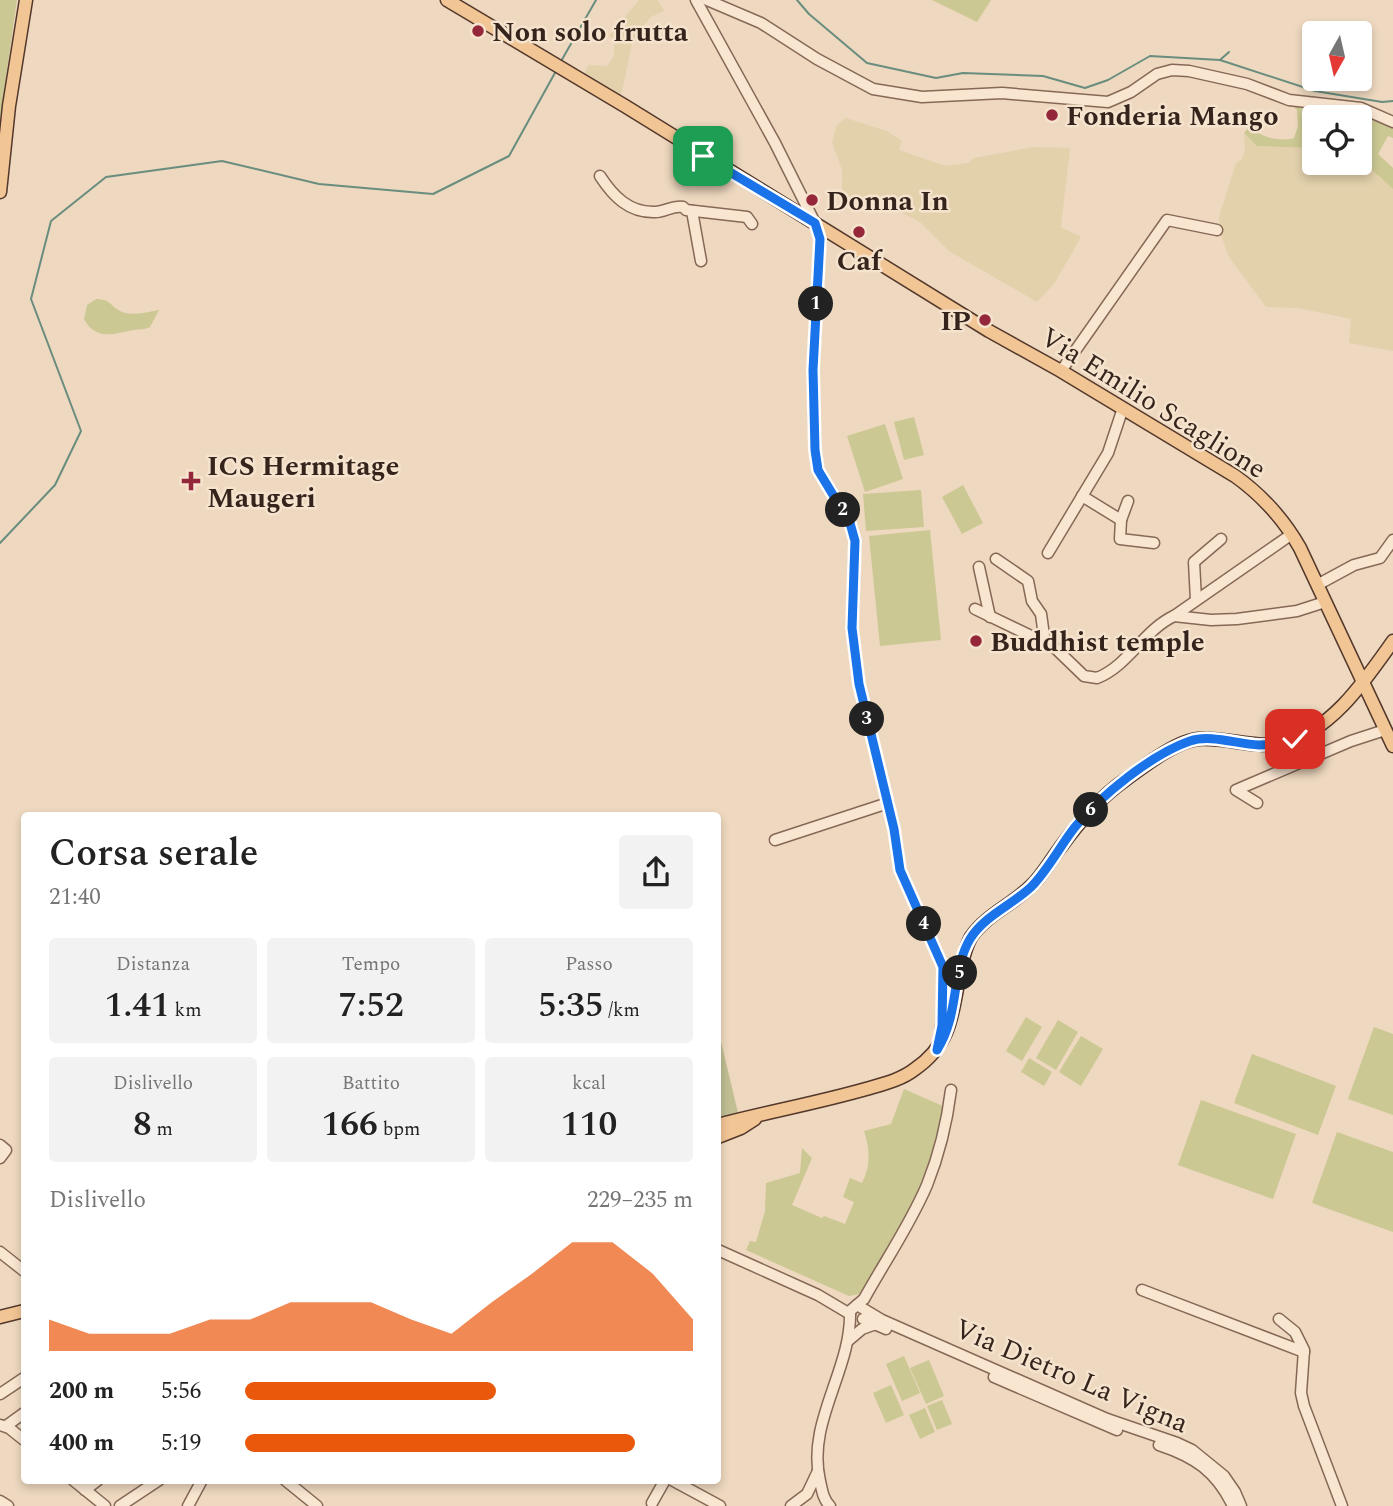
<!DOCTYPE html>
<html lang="it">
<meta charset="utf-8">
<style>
body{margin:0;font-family:Spectral,serif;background:#f2f2f2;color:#222;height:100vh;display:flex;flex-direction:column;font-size:26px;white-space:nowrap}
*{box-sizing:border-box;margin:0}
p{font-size:23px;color:#767676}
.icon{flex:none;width:38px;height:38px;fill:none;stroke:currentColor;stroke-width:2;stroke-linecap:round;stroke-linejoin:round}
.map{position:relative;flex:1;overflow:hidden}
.side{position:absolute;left:21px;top:812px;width:700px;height:672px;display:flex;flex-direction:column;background:#fff;border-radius:7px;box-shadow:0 4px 10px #0003}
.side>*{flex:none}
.needle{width:46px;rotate:188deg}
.buttons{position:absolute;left:1302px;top:21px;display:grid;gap:14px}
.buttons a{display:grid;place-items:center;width:70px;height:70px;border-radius:7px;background:#fff;box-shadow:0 4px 10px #0003;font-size:35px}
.pin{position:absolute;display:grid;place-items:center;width:60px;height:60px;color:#fff;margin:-30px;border-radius:14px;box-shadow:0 4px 10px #0006}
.km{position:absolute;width:35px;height:35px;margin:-18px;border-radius:50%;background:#222;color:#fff;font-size:19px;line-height:35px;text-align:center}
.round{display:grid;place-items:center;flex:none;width:74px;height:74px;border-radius:7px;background:#f2f2f2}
.head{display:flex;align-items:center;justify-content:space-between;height:119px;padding:0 28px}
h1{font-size:38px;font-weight:600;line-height:52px}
.stats{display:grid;grid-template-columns:repeat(3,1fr);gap:10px;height:119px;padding:7px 28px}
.stats div{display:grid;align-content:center;border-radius:7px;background:#f2f2f2;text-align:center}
.stats b{font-size:35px;font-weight:600}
.stats small{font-size:19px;font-weight:400}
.stats p{font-size:19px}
.chart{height:196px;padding:14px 28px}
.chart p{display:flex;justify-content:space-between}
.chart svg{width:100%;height:126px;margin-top:7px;fill:#ea580c;opacity:.7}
ul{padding:0 28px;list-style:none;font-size:23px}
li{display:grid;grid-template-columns:112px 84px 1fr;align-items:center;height:52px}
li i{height:18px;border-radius:9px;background:#ea580c}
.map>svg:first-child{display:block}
.farmland{fill:#e3d1ac}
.green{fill:#cbc893}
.cemetery{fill:#c0be92}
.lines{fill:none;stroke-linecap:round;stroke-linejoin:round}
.stream{stroke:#698d7e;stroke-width:2}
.minor-casing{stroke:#866857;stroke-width:13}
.major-casing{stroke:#53382c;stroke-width:15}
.minor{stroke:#f9e6d1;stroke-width:10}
.major{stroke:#f2c595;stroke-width:12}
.route-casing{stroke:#fff;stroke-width:14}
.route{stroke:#1a73e8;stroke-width:9}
.poi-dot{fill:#95273a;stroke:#f5e3ce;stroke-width:2.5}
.labels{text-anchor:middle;stroke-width:5;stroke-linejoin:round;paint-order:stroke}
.poi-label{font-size:28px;font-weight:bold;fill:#35241c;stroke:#f5e3ce;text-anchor:start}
.street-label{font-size:28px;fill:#35241c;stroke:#f5e3ce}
</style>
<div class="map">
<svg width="1393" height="1506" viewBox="0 0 1393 1506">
<rect width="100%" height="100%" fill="#eed8bf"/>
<!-- farmland -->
<g class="farmland">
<polygon points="639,0 658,0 664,11 651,17 633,39 621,96 615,95 583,75 589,65 607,66 614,56 614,39 609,36"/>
<polygon points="846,118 887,131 902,141 899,150 945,166 968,163 974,158 1034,147 1070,148 1061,227 1081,237 1054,284 1037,302 949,251 921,223 874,197 850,206 842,190 842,170 832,143 837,125"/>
<polygon points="1244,133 1258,146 1314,148 1314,163 1360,163 1360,159 1393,189 1393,351 1349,343 1351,319 1298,308 1266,307 1229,257 1220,233 1219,217 1236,163 1242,159 1245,150"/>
</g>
<!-- green -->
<g class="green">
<polygon points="0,0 17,0 0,119"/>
<polygon points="932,0 991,0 977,22"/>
<path d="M1288,102L1357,111L1393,127V138L1388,136L1378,154L1393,168V189L1360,159V117H1314V148L1257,146L1244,133L1250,126C1261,138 1279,142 1294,138L1298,126L1297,110Z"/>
<path d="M96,299C112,300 108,304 120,311C131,317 147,312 159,310L150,327C144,330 140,329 133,330C113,334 96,341 84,319L87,305Z"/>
<polygon points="914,417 924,455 904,460 894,422"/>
<polygon points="885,424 903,479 865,492 847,436"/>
<polygon points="963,485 983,523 962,534 942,497"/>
<polygon points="921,490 924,527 866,531 863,494"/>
<polygon points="930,530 941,640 880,646 869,536"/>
<polygon points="1026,1017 1042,1027 1022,1061 1006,1051"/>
<polygon points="1058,1020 1078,1032 1056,1070 1036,1058"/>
<polygon points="1374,1027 1393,1034 1393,1115 1348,1099"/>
<polygon points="1081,1036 1103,1049 1081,1086 1059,1072"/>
<polygon points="1252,1054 1336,1086 1318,1135 1234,1103"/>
<polygon points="1029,1058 1052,1072 1044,1086 1021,1072"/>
<path d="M904,1089L945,1107L930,1164L909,1211L875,1272L860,1294L849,1296L746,1250L750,1241L756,1242L765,1211L766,1183L800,1173L802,1148L812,1158L792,1205L822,1218L824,1216L845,1224L854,1202L843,1197L850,1178L862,1183C871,1166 870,1149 864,1131L891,1124Z"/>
<polygon points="1201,1100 1296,1134 1273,1199 1178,1165"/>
<polygon points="1337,1132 1393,1152 1393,1232 1312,1203"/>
<polygon points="904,1356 920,1393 902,1401 886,1364"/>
<polygon points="929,1360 944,1396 926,1404 910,1368"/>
<polygon points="891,1385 904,1415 886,1423 873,1393"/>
<polygon points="942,1400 952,1424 937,1430 927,1406"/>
<polygon points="925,1408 935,1432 920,1439 909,1415"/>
</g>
<!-- cemetery -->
<polygon class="cemetery" points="718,1029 738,1113 718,1119"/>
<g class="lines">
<!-- stream -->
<g class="stream">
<polyline points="797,0 809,14 867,63 936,78 963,73 1043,76 1085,88 1108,80 1150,56 1220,60 1315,91 1382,102 1393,101"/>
<polyline points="1220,60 1229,52"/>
<polyline points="560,63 596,0"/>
<polyline points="0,543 55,485 81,431 31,299 51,221 106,177 222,161 319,184 433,194 509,156 556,71"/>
</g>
<defs>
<g id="minor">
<polyline points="696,0 775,143 815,223 820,239 813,370 815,450 818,470 850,522 855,541 852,628 859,684 894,829 900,870 943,967 945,995 940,1037"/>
<polyline points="707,0 761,23 817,59 873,89 922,97 1002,93 1108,102 1131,92 1157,74 1172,70 1189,71 1247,84 1289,100 1361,108 1393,122"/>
<path d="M600,176C613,196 629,213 655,212C666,212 672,205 683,207L686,210L747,217L752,224"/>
<polyline points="692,211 701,261"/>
<polyline points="1061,371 1167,220 1217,230"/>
<polyline points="1082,496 1121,520 1120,539 1154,543"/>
<polyline points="1121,520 1128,501"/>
<polyline points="1048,553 1108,453 1123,408"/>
<polyline points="996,559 1028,581 1032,601 1041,614 1045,643"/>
<polyline points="979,567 990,617"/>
<polyline points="1317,585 1354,565 1380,558 1393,540"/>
<polyline points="1196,600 1194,562 1221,539"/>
<path d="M975,609L1054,647L1084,676L1097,678C1128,666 1144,630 1174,616L1292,534"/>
<polyline points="1174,616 1211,620 1237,619 1297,611 1325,602"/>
<polyline points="1257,803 1236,790 1351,741 1385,730"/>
<polyline points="775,840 888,803"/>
<polyline points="0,1145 6,1150 0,1158"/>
<polyline points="718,1250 818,1295 850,1314"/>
<polyline points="0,1252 24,1271"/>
<polyline points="1142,1290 1304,1352"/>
<path d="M857,1305L864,1299C885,1261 910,1225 927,1185C939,1155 947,1122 951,1090"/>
<polyline points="863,1319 886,1329"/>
<polyline points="1279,1319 1295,1332 1304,1350 1301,1393 1304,1406 1342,1506"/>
<polyline points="849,1340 862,1329 876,1324"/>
<polyline points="994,1377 1117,1430"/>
<polyline points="0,1394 24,1378"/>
<polyline points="0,1425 9,1428 24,1440"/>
<polyline points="6,1426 24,1413"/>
<path d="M1159,1445C1195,1457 1216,1471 1233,1506"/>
<polyline points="73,1480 105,1506"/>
<polyline points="285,1480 317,1506"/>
<polyline points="672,1480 720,1506"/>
<polyline points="85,1490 98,1480"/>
<polyline points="0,1501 8,1506"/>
<polyline points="652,1503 665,1480"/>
<polyline points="120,1506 159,1480"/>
<polyline points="188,1506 202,1480"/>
<polyline points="791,1506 807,1494 818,1471"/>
<path d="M830,1506C823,1499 822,1490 820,1481C806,1422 852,1370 850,1311L857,1305L882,1320L1107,1419L1177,1443L1192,1450L1224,1476L1235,1492L1241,1506"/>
</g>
<g id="major">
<path d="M447,0L625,106L989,331L1061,371L1235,476C1263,496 1283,518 1300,548L1393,746"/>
<polyline points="0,192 9,106 26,0"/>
<path d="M718,1125C767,1112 817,1103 866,1089C883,1084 901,1080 915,1069C954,1042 952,1010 961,967C963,958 966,946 971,937C986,915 1012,905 1031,886C1042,876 1050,861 1060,848C1078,823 1099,798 1125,780C1143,767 1176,741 1198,739C1227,737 1254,749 1283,743C1332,731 1366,679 1393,641"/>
<polyline points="718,1137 741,1128 755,1119"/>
<polyline points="0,1317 24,1311"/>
</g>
</defs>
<!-- minor casing -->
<use href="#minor" class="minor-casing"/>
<!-- major casing -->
<use href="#major" class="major-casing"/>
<!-- minor -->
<use href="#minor" class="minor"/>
<!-- major -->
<use href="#major" class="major"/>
</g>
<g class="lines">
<defs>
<path id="route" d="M703,156L815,223L820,239L813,370L815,450L818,470L850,523L855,541L852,628L859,684L894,829L900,870L943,967L942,1026L937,1050C960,1014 951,971 970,939C984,916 1012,905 1031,887C1048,870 1060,846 1075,827C1100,796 1152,754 1190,741C1210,734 1237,744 1259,745C1271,745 1283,743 1295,739"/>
</defs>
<!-- route casing -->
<use href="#route" class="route-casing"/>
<!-- route -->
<use href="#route" class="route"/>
</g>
<!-- markers -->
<g class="poi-dot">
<circle cx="478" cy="31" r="7"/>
<circle cx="1052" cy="115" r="7"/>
<circle cx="812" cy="200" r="7"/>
<circle cx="859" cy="232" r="7"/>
<circle cx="985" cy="320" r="7"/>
<path d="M187.5 470.5h7v7h7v7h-7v7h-7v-7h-7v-7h7z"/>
<circle cx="976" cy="641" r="7"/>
</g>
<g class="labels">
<!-- poi labels -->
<g class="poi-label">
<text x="492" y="41">Non solo frutta</text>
<text x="1066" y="125">Fonderia Mango</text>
<text x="826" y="210">Donna In</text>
<text x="859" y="270" text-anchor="middle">Caf</text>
<text x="971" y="330" text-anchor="end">IP</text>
<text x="207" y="475">ICS Hermitage<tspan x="207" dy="32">Maugeri</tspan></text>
<text x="990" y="651">Buddhist temple</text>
</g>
<!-- street labels -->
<g class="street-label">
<text transform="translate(1154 402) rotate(32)" y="10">Via Emilio Scaglione</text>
<text transform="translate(1072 1375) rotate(23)" y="10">Via Dietro La Vigna</text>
</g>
</g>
</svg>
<div class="buttons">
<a><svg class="needle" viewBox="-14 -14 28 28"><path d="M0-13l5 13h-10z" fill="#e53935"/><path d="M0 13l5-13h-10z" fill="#767676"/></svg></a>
<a><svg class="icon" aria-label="locate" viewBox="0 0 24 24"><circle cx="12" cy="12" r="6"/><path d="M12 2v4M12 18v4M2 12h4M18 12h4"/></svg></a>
</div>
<div class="pin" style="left:703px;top:156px;background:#1e9e55"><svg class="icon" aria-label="arrive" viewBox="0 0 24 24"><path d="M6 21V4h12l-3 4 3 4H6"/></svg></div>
<div class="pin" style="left:1295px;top:739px;background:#d93025"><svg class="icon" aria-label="check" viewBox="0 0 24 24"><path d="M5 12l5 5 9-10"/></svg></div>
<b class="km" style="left:816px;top:304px">1</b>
<b class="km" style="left:843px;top:510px">2</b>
<b class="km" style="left:867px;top:719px">3</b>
<b class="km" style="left:924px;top:924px">4</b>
<b class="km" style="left:960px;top:973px">5</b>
<b class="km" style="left:1091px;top:810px">6</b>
<section class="side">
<div class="head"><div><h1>Corsa serale</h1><p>21:40</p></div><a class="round"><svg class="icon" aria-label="share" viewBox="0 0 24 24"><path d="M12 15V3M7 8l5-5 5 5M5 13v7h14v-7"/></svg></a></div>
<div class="stats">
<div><p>Distanza</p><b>1.41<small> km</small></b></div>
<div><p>Tempo</p><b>7:52</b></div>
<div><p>Passo</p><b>5:35<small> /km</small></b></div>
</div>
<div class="stats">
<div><p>Dislivello</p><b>8<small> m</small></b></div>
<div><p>Battito</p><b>166<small> bpm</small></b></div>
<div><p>kcal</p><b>110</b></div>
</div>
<div class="chart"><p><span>Dislivello</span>229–235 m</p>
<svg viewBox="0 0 160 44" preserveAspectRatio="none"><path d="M0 44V33L10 38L20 38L30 38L40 33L50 33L60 27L70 27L80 27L90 33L100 38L110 27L120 17L130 6L140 6L150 17L160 33V44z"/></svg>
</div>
<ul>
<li><b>200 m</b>5:56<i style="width:56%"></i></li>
<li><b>400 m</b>5:19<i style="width:87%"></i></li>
</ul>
</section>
</div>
